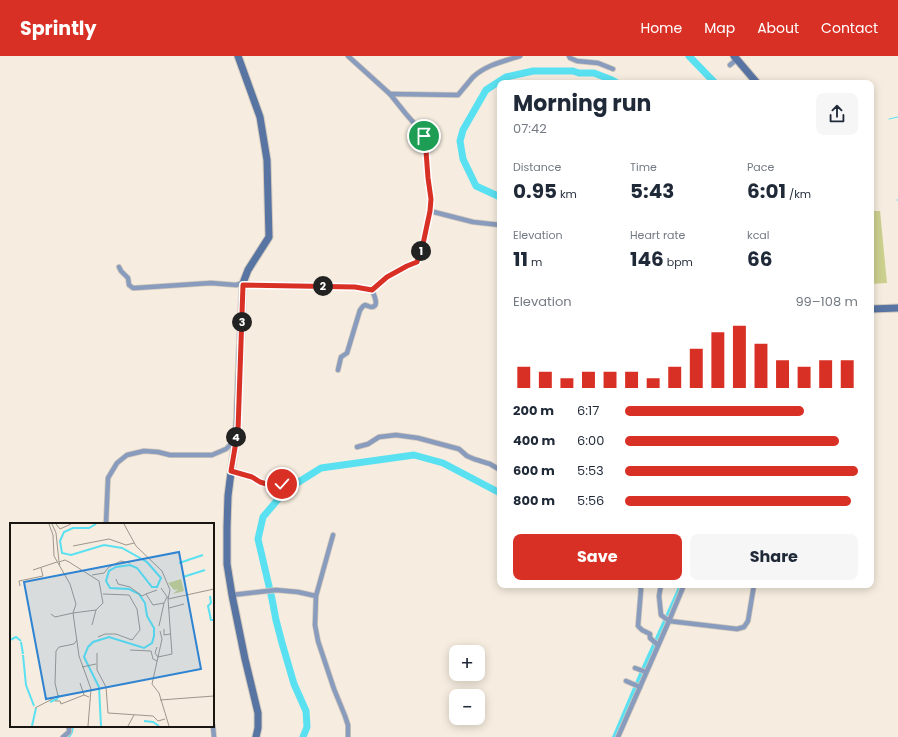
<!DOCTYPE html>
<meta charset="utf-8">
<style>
body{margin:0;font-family:Poppins,sans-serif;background:#f6f6f7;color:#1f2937;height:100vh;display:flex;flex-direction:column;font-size:15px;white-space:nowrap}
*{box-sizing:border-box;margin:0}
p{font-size:13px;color:#747a83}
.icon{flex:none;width:22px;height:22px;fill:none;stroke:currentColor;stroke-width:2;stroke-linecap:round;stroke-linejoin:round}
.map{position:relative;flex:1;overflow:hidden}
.side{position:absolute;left:497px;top:24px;width:377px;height:508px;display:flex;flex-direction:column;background:#fff;border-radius:8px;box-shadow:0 2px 10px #0003}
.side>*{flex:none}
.controls{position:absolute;left:449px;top:589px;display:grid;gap:8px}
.controls a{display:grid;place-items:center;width:36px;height:36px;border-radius:8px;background:#fff;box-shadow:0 2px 10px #0003;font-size:20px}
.pin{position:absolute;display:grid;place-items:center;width:34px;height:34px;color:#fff;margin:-17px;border:2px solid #fff;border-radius:50%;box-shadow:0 1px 4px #0007}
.km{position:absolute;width:20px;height:20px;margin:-10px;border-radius:50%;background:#222;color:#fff;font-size:11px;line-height:20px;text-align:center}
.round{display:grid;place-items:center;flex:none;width:42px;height:42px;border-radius:8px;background:#f6f6f7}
.summary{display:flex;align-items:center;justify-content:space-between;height:68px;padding:0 16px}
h1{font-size:22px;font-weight:700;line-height:30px}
.figures{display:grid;grid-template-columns:repeat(3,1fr);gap:6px;height:68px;padding:4px 16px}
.figures div{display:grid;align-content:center}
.figures b{font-size:20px;font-weight:700}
.figures small{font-size:11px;font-weight:400}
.figures p{font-size:11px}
.chart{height:112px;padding:8px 16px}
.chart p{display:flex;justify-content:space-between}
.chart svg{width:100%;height:72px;margin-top:4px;stroke:#d93025;stroke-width:6}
.primary-button{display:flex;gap:8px;margin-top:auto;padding:8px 16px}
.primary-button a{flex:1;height:46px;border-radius:8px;background:#d93025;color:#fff;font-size:16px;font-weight:700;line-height:46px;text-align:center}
.primary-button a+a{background:#f6f6f7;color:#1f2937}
ul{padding:0 16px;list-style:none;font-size:13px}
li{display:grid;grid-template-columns:64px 48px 1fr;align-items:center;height:30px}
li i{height:10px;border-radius:5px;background:#d93025}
header{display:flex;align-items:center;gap:24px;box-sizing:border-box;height:56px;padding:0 20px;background:#d93025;color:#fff}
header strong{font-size:19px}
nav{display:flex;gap:22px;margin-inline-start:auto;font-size:14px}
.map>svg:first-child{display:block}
.green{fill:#ccd08e}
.water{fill:#5ae1f1}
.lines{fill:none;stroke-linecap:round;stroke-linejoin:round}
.stream{stroke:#5ae1f1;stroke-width:1}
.canal{stroke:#5ae1f1;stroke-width:4}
.river{stroke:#5ae1f1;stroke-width:7}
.street-casing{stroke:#d3cabe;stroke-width:6}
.secondary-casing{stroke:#d3cabe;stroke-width:9}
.street{stroke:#899cbd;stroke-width:4.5}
.secondary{stroke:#5874a3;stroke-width:7}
.route-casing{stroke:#fff;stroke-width:8}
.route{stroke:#d93025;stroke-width:5}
.inset-river{fill:none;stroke:#5ae1f1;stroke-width:2}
.inset-road{fill:none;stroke:#9e968d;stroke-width:1}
.view{fill:#2f84d2;fill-opacity:0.15;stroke:#2f84d2;stroke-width:2}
.inset-edge{fill:none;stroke:#191511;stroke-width:2}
</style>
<header>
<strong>Sprintly</strong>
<nav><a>Home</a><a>Map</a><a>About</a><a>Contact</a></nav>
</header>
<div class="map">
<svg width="898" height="681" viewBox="0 0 898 681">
<rect width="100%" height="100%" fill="#f6ecdf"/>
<!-- green -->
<polygon class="green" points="871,155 880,155 887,227 871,228"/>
<!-- water -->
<polygon class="water" points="679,529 685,529 616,681 612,681 640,615"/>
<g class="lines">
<!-- stream -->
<g class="stream">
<polyline points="889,63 898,61"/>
<polyline points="897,144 898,144"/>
</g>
<!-- canal -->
<polyline class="canal" points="68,681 71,676 72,670"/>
<!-- river -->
<g class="river">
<polyline points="689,0 715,27"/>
<polyline points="500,141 476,130 463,103 460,85 463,74 486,34 506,21 533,15 573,15 579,17 594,17 612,24 617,27"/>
<polyline points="303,681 307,671 306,655 294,628 282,587 276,564 272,543 258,483 263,461 286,434 321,412 414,399 443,407 500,437"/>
</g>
<defs>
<g id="street">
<polyline points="569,0 570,2 577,5 598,7 613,13"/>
<polyline points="730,9 737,3"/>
<path d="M390,38L458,39C463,33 468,27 473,21C486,9 504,5 520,0"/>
<polyline points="430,155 473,166 500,169"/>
<polyline points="119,211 121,215 128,222 129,229 133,232 135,232 211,227 236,229 243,227"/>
<polyline points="243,229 355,231 372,234"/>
<path d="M338,314L341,301L347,297L360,254C362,252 362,250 365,249C366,249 370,251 371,251C380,251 374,239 372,234L387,221L407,210L417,206L419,203L423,188L430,155L431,143L428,122L426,95L424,80L420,74L406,58L390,38L348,0"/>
<polyline points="357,391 368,388 379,381 396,379 418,382 459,393 467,400 474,403 490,408 500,414"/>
<polyline points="231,415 252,421 260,426 273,429 282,428"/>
<polyline points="106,468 108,422 117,407 127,399 144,395 158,396 170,399 212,399 226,393 235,384"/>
<polyline points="333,479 316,540 315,569 318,585 334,633 345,660 348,669 348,681"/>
<polyline points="639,529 641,533 638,570 642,574 650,578 650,582 658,589"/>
<polyline points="661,529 659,540 661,559 669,565 684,529"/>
<polyline points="232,539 276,534 298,536 316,540"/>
<polyline points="635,612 646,616"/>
<polyline points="626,625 640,631"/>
<polyline points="213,670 214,681"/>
<polyline points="63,681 69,676 69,670"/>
<polyline points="618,681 669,565 737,573 744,571 748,565 754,529"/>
</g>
<g id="secondary">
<polyline points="238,0 260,61 267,104 269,181 248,214 243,227 237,374 230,424 228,440 227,471 227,508 232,539 245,603 258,657 258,672 256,681"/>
<polyline points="734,0 757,27"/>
<polyline points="871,253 898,252"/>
</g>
</defs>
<!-- street casing -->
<use href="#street" class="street-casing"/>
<!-- secondary casing -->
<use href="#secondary" class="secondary-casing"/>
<!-- street -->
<use href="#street" class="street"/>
<!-- secondary -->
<use href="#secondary" class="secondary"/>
</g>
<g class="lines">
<defs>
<polyline id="route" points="282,428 273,430 260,426 252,421 231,415 238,374 243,229 355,231 372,234 387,221 407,210 417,206 423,188 430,155 431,143 428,122 426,95 424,80"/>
</defs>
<!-- route casing -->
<use href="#route" class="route-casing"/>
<!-- route -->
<use href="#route" class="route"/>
</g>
<!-- overview -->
<g transform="translate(10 467)">
<rect width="204" height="204" fill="#f6ecdf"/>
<path d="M171,56L174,68L163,71L168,66L164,67L158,60Z" fill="#ccd08e"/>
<path class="inset-river" d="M86,1L79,5H63L54,9L50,18L52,30L61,32L94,22L112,25L137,39L151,55L147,64H142L127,45L120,42L106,44L99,48L96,58L100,65L119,66L129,71L135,80L137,93L144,105V113L142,120L134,125L99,114L83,119L78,124L74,134L89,164L91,203M169,40L193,32M173,54L195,47M200,73L201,80L198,83L201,97H204M0,117L6,114L11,118M11,119L13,131M13,132L16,162L24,183M40,179L47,176L49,172M134,198L143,199L149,203M22,203L26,185"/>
<path class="inset-road" d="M39,1L43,12L44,33L60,61L66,81L63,90L69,133L81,166L78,203M42,1L46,10L49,39M46,1L50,6L61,1M114,1L126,23L152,48L160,67L158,76L162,131L148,134L142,161L149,170L159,203M63,23L99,16L116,22L124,20M50,42L49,39L55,37L59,39L89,58L93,80L86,87L82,102M23,47L47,39M82,52L94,50L99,44L111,38L120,40M106,56L108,61L120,64L132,73L136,71M10,63L9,58L33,53L31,45M151,65L158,75M147,67L136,71L143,82L154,80L157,74M158,76L204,66M159,85L174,81M63,90L86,87M41,91L45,94L63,90M149,103L154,80M154,106V112L160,111M88,114L95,111H106L122,117L130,107L127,86L119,72L93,71M147,124L145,130L148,134L152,116L150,108M120,127L141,128L143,136L147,138M87,130V147L96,164L98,190L143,193L148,198L155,196M72,144L86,141M70,160L74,172M150,177L204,173M45,178H50L51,181L74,172L79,174M25,185L48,173L45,160L46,128L49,124L64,121L67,117M118,203L124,192"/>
<path class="view" d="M169,29L191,146L36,176L14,59Z"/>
<rect width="204" height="204" class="inset-edge"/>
</g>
</svg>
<div class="controls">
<a>+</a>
<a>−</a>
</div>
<div class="pin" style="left:424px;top:80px;background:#1e9e55"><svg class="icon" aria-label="arrive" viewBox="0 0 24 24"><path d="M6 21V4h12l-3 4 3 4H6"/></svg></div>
<div class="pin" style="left:282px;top:428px;background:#d93025"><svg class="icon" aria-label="check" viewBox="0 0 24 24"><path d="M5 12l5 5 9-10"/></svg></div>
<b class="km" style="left:421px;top:195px">1</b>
<b class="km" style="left:323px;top:230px">2</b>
<b class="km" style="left:242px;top:266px">3</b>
<b class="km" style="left:236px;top:381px">4</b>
<section class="side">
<div class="summary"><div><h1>Morning run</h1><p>07:42</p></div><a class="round"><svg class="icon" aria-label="share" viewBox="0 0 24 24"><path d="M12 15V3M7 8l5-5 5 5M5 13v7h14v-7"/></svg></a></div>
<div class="figures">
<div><p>Distance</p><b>0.95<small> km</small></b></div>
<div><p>Time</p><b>5:43</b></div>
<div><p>Pace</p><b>6:01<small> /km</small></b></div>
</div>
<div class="figures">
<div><p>Elevation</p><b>11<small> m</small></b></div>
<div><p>Heart rate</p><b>146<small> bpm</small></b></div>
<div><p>kcal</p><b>66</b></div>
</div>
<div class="chart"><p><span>Elevation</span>99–108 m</p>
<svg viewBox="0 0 160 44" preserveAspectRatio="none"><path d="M5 44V31M15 44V34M25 44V38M35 44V34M45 44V34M55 44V34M65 44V38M75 44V31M85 44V20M95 44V10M105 44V6M115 44V17M125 44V27M135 44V31M145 44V27M155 44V27"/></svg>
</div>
<ul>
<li><b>200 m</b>6:17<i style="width:77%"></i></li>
<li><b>400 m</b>6:00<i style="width:92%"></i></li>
<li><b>600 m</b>5:53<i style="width:100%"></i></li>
<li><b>800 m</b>5:56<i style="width:97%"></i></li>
</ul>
<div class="primary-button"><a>Save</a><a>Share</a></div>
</section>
</div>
